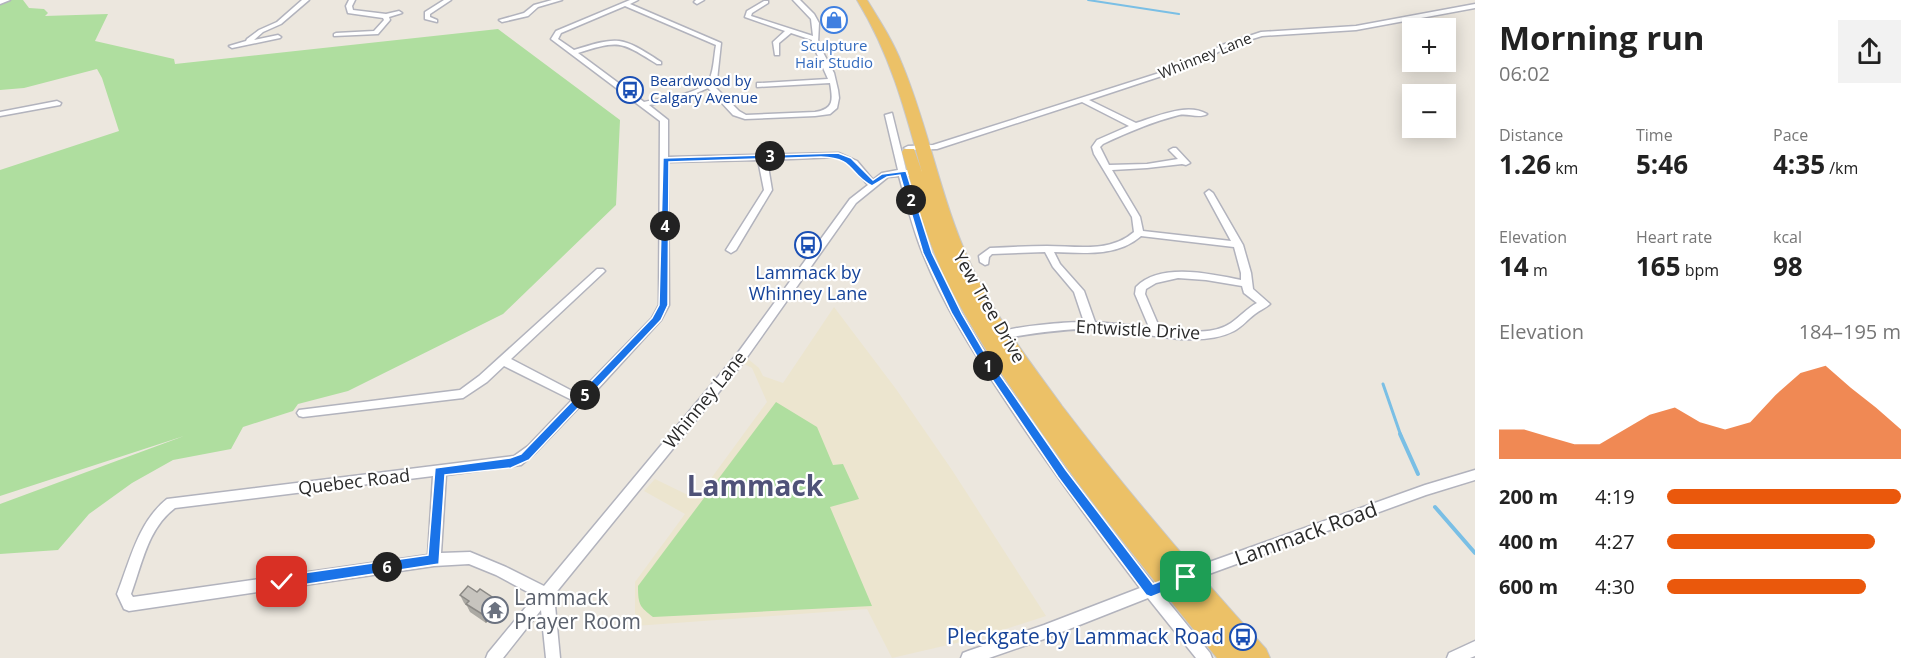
<!DOCTYPE html>
<meta charset="utf-8">
<style>
body{margin:0;font-family:"Open Sans",sans-serif;background:#f2f2f2;color:#222;height:100vh;display:flex;flex-direction:column;font-size:22px;white-space:nowrap}
*{box-sizing:border-box;margin:0}
p{font-size:20px;color:#767676}
.icon{flex:none;width:33px;height:33px;fill:none;stroke:currentColor;stroke-width:2;stroke-linecap:round;stroke-linejoin:round}
.map{position:relative;flex:1;overflow:hidden}
.side{display:flex;flex-direction:column;background:#fff;width:450px}
.side>*{flex:none}
.controls{position:absolute;left:1402px;top:18px;display:grid;gap:12px}
.controls a{display:grid;place-items:center;width:54px;height:54px;border-radius:0px;background:#fff;box-shadow:0 3px 15px #0003;font-size:30px}
.pin{position:absolute;display:grid;place-items:center;width:51px;height:51px;color:#fff;margin:-26px;border-radius:12px;box-shadow:0 3px 9px #0006}
.km{position:absolute;width:30px;height:30px;margin:-15px;border-radius:50%;background:#222;color:#fff;font-size:16px;line-height:30px;text-align:center}
.round{display:grid;place-items:center;flex:none;width:63px;height:63px;border-radius:0px;background:#f2f2f2}
.summary{display:flex;align-items:center;justify-content:space-between;height:102px;padding:0 24px}
h1{font-size:33px;font-weight:700;line-height:45px}
.metrics{display:grid;grid-template-columns:repeat(3,1fr);gap:9px;height:102px;padding:6px 24px}
.metrics div{display:grid;align-content:center}
.metrics b{font-size:26px;font-weight:700}
.metrics small{font-size:16px;font-weight:400}
.metrics p{font-size:16px}
.chart{height:168px;padding:12px 24px}
.chart p{display:flex;justify-content:space-between}
.chart svg{width:100%;height:108px;margin-top:6px;fill:#ea580c;opacity:.7}
ul{padding:0 24px;list-style:none;font-size:20px}
li{display:grid;grid-template-columns:96px 72px 1fr;align-items:center;height:45px}
li i{height:15px;border-radius:8px;background:#ea580c}
main{display:flex;flex:1;min-height:0}
.map>svg:first-child{display:block}
.education{fill:#ece5cf}
.green{fill:#afde9f}
.lines{fill:none;stroke-linecap:round;stroke-linejoin:round}
.stream-far2{stroke:#7abfe5;stroke-width:2}
.stream-far1{stroke:#7abfe5;stroke-width:3}
.stream{stroke:#7abfe5;stroke-width:4}
.minor-casing{stroke:#b2b3bd;stroke-width:3}
.trunk-casing{stroke:#c8c8c8;stroke-width:2}
.minor{fill:#fff;fill-rule:evenodd}
.trunk{fill:#ecc167;fill-rule:evenodd}
.wall{fill:#aba9a3}
.shaded-wall{fill:#8b8985}
.building{fill:#c7c4be;stroke:#8b8985;stroke-width:1.5}
.route{fill:#1a73e8;stroke:#fff;stroke-width:1.5}
.labels{text-anchor:middle;stroke-width:4.5;stroke-linejoin:round;paint-order:stroke}
.far-shop-label{font-size:15px;fill:#366cbe;stroke:#fff}
.far-street-label{font-size:15px;fill:#2b2b2b;stroke:#fff}
.far-transit-label{font-size:15px;fill:#164399;stroke:#fff;text-anchor:start}
.transit-label{font-size:18px;fill:#164399;stroke:#fff}
.street-label{font-size:18px;fill:#2b2b2b;stroke:#fff}
.near-street-label{font-size:21px;fill:#2b2b2b;stroke:#fff}
.near-worship-label{font-size:21px;fill:#5b616d;stroke:#fff;text-anchor:start}
.near-transit-label{font-size:21px;fill:#164399;stroke:#fff;text-anchor:end}
.near-district-label{font-size:28px;font-weight:bold;fill:#4f5278;stroke:#fff}
</style>
<main>
<div class="map">
<svg width="1475" height="658" viewBox="0 0 1475 658">
<rect width="100%" height="100%" fill="#ece7de"/>
<!-- education -->
<polygon class="education" points="834,307 896,389 952,470 1046,616 978,638 892,658 867,609 635,626 635,582 685,514 644,491 655,479 696,499 767,402 752,368 744,364 748,359 759,368 763,376 783,383"/>
<!-- green -->
<g class="green">
<polygon points="10,0 23,0 29,8 44,9 48,13 45,16 108,14 95,41 174,59 175,64 498,29 620,120 616,205 503,314 348,391 298,404 293,411 243,427 231,449 173,460 132,483 89,514 58,550 0,554 0,504 184,436 0,496 0,170 119,131 102,78 97,69 24,88 0,90 0,2"/>
<path d="M776,402L817,427L833,465L843,464L859,499L830,507L872,606L653,617C640,607 638,605 638,586Z"/>
</g>
<g class="lines">
<!-- stream-far2 -->
<polyline class="stream-far2" points="1088,0 1179,14"/>
<!-- stream-far1 -->
<polyline class="stream-far1" points="1383,384 1401,436"/>
<!-- stream -->
<g class="stream">
<polyline points="1400,434 1418,474"/>
<polyline points="1435,507 1475,553"/>
</g>
<defs>
<g id="minor">
<polygon points="0,0 10,0 0,4"/>
<polygon points="302,0 309,0 281,24 263,32 254,40 278,35 281,37 280,38 232,48 229,46 246,41 247,39 259,30 277,22"/>
<polygon points="349,0 355,0 352,6 353,10 386,14 399,11 402,13 389,17 390,20 378,34 334,36 334,34 336,33 374,31 384,20 383,18 348,13 346,6"/>
<polygon points="444,0 451,0 430,14 430,17 437,20 437,22 425,19 425,12"/>
<polygon points="552,0 562,0 538,7 528,16 502,22 499,20 524,13 534,5"/>
<path d="M630,0H638L630,4L721,43L717,80L713,85L739,111L746,115L815,112C834,109 833,100 830,83L757,87V83H760L828,79L812,43V40L791,33L779,43V55H775L773,42L785,31L745,17L747,11L764,1H768V3L752,13L751,16L813,36L811,19L793,0H800L814,14L819,23L818,43L834,73L838,90L839,98L837,108L830,114L815,116L745,119L733,115L708,88L685,98L649,105L668,120V157L839,153L857,161L873,180L882,173L898,170L885,115L892,113L906,170H922L926,173L922,176H908C914,202 922,228 932,254C952,303 982,348 1012,392C1056,458 1104,521 1153,583L1172,576L1177,577L1179,582L1177,587L1161,593L1210,653L1212,658H1196L1148,598L1044,639L989,658H961L963,653L968,651L1044,625L1140,588C1092,525 1045,461 1001,394C972,350 943,304 923,254C913,229 906,202 899,176L888,177L856,203L745,360L554,595L560,658H546L541,610L503,658H486L488,653L535,596L496,575L469,564L434,566L129,611L124,609L117,594C130,561 138,522 167,499L514,456L528,446L572,400L504,366L487,382L463,398L303,417L299,416L297,413L299,410L460,390L479,376L597,269H603L605,271L603,273L511,359L578,394L652,318L659,305L660,121L551,39L556,31ZM625,6L716,45C714,55 714,68 710,78C703,95 660,98 644,102L578,53C620,40 620,41 657,64H661V62C621,36 619,36 574,50L558,39L561,33ZM838,157L851,165L868,185L850,199L737,354L544,586L506,567L470,552L441,553L446,475L521,465L536,452L582,404L585,403L661,320L669,305L668,162L758,160L764,190L726,250L731,253L736,250L772,190L767,160ZM433,476L428,555L133,597L131,594C142,564 148,528 175,508Z"/>
<polygon points="696,0 704,0 697,4 694,2"/>
<path d="M1475,4V8L1356,30L1262,36L1226,47L1201,63L1089,100L1136,123C1156,117 1187,102 1207,114C1199,119 1188,113 1179,115C1152,122 1128,132 1103,144L1100,147L1109,165L1147,164L1178,159L1169,150L1173,148H1176L1190,163L1186,165L1182,164L1147,168L1112,170L1140,217L1143,231L1231,241L1205,193L1209,190L1213,193L1243,245L1251,273L1253,289L1270,304C1266,308 1260,310 1255,314C1248,319 1242,327 1234,331C1197,350 1141,331 1102,329C1068,328 1034,333 1001,339L996,335C1005,326 1068,322 1084,322L1074,292L1053,267L1045,252L992,254L989,257L988,264L985,265L980,262L979,256L990,248C1009,247 1028,246 1047,246C1077,246 1110,253 1134,232L1132,217L1094,154L1092,147L1097,140L1129,126L1082,102L937,149L908,150L904,148L908,146L933,145L1197,61L1222,45L1261,32L1356,26ZM1141,236L1234,247L1241,273V280C1211,274 1160,262 1136,287L1135,294L1149,327L1095,322L1084,291L1060,264L1054,252C1084,253 1117,257 1141,236ZM1178,278L1206,280L1242,286L1244,293L1257,303C1247,308 1240,317 1231,323C1212,336 1182,331 1160,329L1145,294L1146,289L1156,283Z"/>
<polygon points="57,101 61,103 60,105 0,116 0,112"/>
<polygon points="1475,470 1475,480 1426,495 1187,582 1182,580 1180,576 1182,572 1187,570 1425,485"/>
<polygon points="1475,641 1475,656 1470,658 1447,658 1449,653"/>
</g>
<path id="trunk" d="M857,0H867C880,21 893,41 902,64C930,131 941,203 973,269C996,318 1030,362 1062,406C1126,490 1195,571 1266,649L1270,658H1217C1150,576 1082,493 1023,405C994,363 965,319 943,273C925,234 914,193 902,152L904,149H914L922,172C905,110 891,56 857,0Z"/>
</defs>
<!-- minor casing -->
<use href="#minor" class="minor-casing"/>
<!-- trunk casing -->
<use href="#trunk" class="trunk-casing"/>
<!-- minor -->
<use href="#minor" class="minor"/>
<!-- trunk -->
<use href="#trunk" class="trunk"/>
</g>
<!-- wall -->
<g class="wall">
<polygon points="826,11 839,17 839,21 830,22 826,15"/>
<polygon points="477,592 495,599 499,607 486,623 470,612 467,606 464,603 460,595"/>
</g>
<!-- shaded-wall -->
<polygon class="shaded-wall" points="495,599 499,607 486,623 482,614"/>
<!-- building -->
<g class="building">
<polygon points="826,11 835,11 839,17 831,18"/>
<polygon points="468,586 477,592 480,589 495,599 482,614 466,604 469,601 460,595"/>
</g>
<!-- route -->
<path class="route" d="M838,153L851,158L873,180L882,174L906,171L932,253L962,314L986,355L1066,470L1153,584L1186,571L1193,577L1191,581L1151,597L1146,595L1058,477L979,360L952,314L923,253L900,175L887,177L872,186C848,174 856,158 821,157L669,162L668,305L661,320L529,460L511,468L445,475L439,564L282,588L277,586L275,582L277,578L282,576L428,555L435,468L510,458L521,454L652,318L659,305L663,158Z"/>
<!-- icons -->
<defs>
<symbol id="shop-ring" viewBox="-11 -11 22 22"><circle r="9.5" fill="#fff" stroke="#3f7fe0" stroke-width="1.5"/><path d="M-5-2.5h2.3a2.7 3.5 0 0 1 5.4 0H5L5.5 6h-11ZM-1.5-2.5h3a1.5 2.3 0 0 0-3 0Z" fill="#3f7fe0"/></symbol>
<symbol id="bus-ring" viewBox="-11 -11 22 22"><circle r="9.5" fill="#fff" stroke="#1a4fb4" stroke-width="1.5"/><path d="M-5-6H5V4H4V6H2V4H-2V6H-4V4H-5ZM-3.5-4V0h7V-4ZM-3.5 1.2v1.5H-2V1.2ZM2 1.2v1.5H3.5V1.2Z" fill="#1a4fb4"/></symbol>
<symbol id="temple-ring" viewBox="-11 -11 22 22"><circle r="9.5" fill="#fff" stroke="#6b7280" stroke-width="1.5"/><path d="M0-6L5-2H3V0L6.5 2.5H4V6H1.5V3h-3V6H-4V2.5H-6.5L-3 0V-2H-5Z" fill="#6b7280"/></symbol>
</defs>
<g fill-rule="evenodd">
<use href="#shop-ring" x="819" y="5" width="30" height="30"/>
<use href="#bus-ring" x="615" y="75" width="30" height="30"/>
<use href="#bus-ring" x="793" y="230" width="30" height="30"/>
<use href="#temple-ring" x="480" y="595" width="30" height="30"/>
<use href="#bus-ring" x="1228" y="622" width="30" height="30"/>
</g>
<g class="labels">
<!-- far-shop labels -->
<g class="far-shop-label">
<text x="834" y="51">Sculpture<tspan x="834" dy="17">Hair Studio</tspan></text>
</g>
<!-- far-street labels -->
<g class="far-street-label">
<text transform="translate(1205 56) rotate(-22)" y="5">Whinney Lane</text>
</g>
<!-- far-transit labels -->
<g class="far-transit-label">
<text x="650" y="86">Beardwood by<tspan x="650" dy="17">Calgary Avenue</tspan></text>
</g>
<!-- transit labels -->
<g class="transit-label">
<text x="808" y="279">Lammack by<tspan x="808" dy="21">Whinney Lane</tspan></text>
</g>
<!-- street labels -->
<g class="street-label">
<text transform="translate(989 307) rotate(60)" y="6">Yew Tree Drive</text>
<text transform="translate(1138 330) rotate(3)" y="6">Entwistle Drive</text>
<text transform="translate(705 400) rotate(-51)" y="6">Whinney Lane</text>
<text transform="translate(354 482) rotate(-7)" y="6">Quebec Road</text>
</g>
<!-- near-street labels -->
<g class="near-street-label">
<text transform="translate(1306 534) rotate(-20)" y="7">Lammack Road</text>
</g>
<!-- near-worship labels -->
<g class="near-worship-label">
<text x="514" y="605">Lammack<tspan x="514" dy="24">Prayer Room</tspan></text>
</g>
<!-- near-transit labels -->
<g class="near-transit-label">
<text x="1224" y="644">Pleckgate by Lammack Road</text>
</g>
<!-- near-district labels -->
<g class="near-district-label">
<text x="755" y="496">Lammack</text>
</g>
</g>
</svg>
<div class="controls">
<a>+</a>
<a>−</a>
</div>
<div class="pin" style="left:1186px;top:577px;background:#1e9e55"><svg class="icon" aria-label="arrive" viewBox="0 0 24 24"><path d="M6 21V4h12l-3 4 3 4H6"/></svg></div>
<div class="pin" style="left:282px;top:582px;background:#d93025"><svg class="icon" aria-label="check" viewBox="0 0 24 24"><path d="M5 12l5 5 9-10"/></svg></div>
<b class="km" style="left:988px;top:366px">1</b>
<b class="km" style="left:911px;top:200px">2</b>
<b class="km" style="left:770px;top:156px">3</b>
<b class="km" style="left:665px;top:226px">4</b>
<b class="km" style="left:585px;top:395px">5</b>
<b class="km" style="left:387px;top:567px">6</b>
</div>
<section class="side">
<div class="summary"><div><h1>Morning run</h1><p>06:02</p></div><a class="round"><svg class="icon" aria-label="share" viewBox="0 0 24 24"><path d="M12 15V3M7 8l5-5 5 5M5 13v7h14v-7"/></svg></a></div>
<div class="metrics">
<div><p>Distance</p><b>1.26<small> km</small></b></div>
<div><p>Time</p><b>5:46</b></div>
<div><p>Pace</p><b>4:35<small> /km</small></b></div>
</div>
<div class="metrics">
<div><p>Elevation</p><b>14<small> m</small></b></div>
<div><p>Heart rate</p><b>165<small> bpm</small></b></div>
<div><p>kcal</p><b>98</b></div>
</div>
<div class="chart"><p><span>Elevation</span>184–195 m</p>
<svg viewBox="0 0 160 44" preserveAspectRatio="none"><path d="M0 44V32L10 32L20 35L30 38L40 38L50 32L60 26L70 23L80 29L90 32L100 29L110 18L120 9L130 6L140 15L150 23L160 32V44z"/></svg>
</div>
<ul>
<li><b>200 m</b>4:19<i style="width:100%"></i></li>
<li><b>400 m</b>4:27<i style="width:89%"></i></li>
<li><b>600 m</b>4:30<i style="width:85%"></i></li>
</ul>
</section>
</main>
